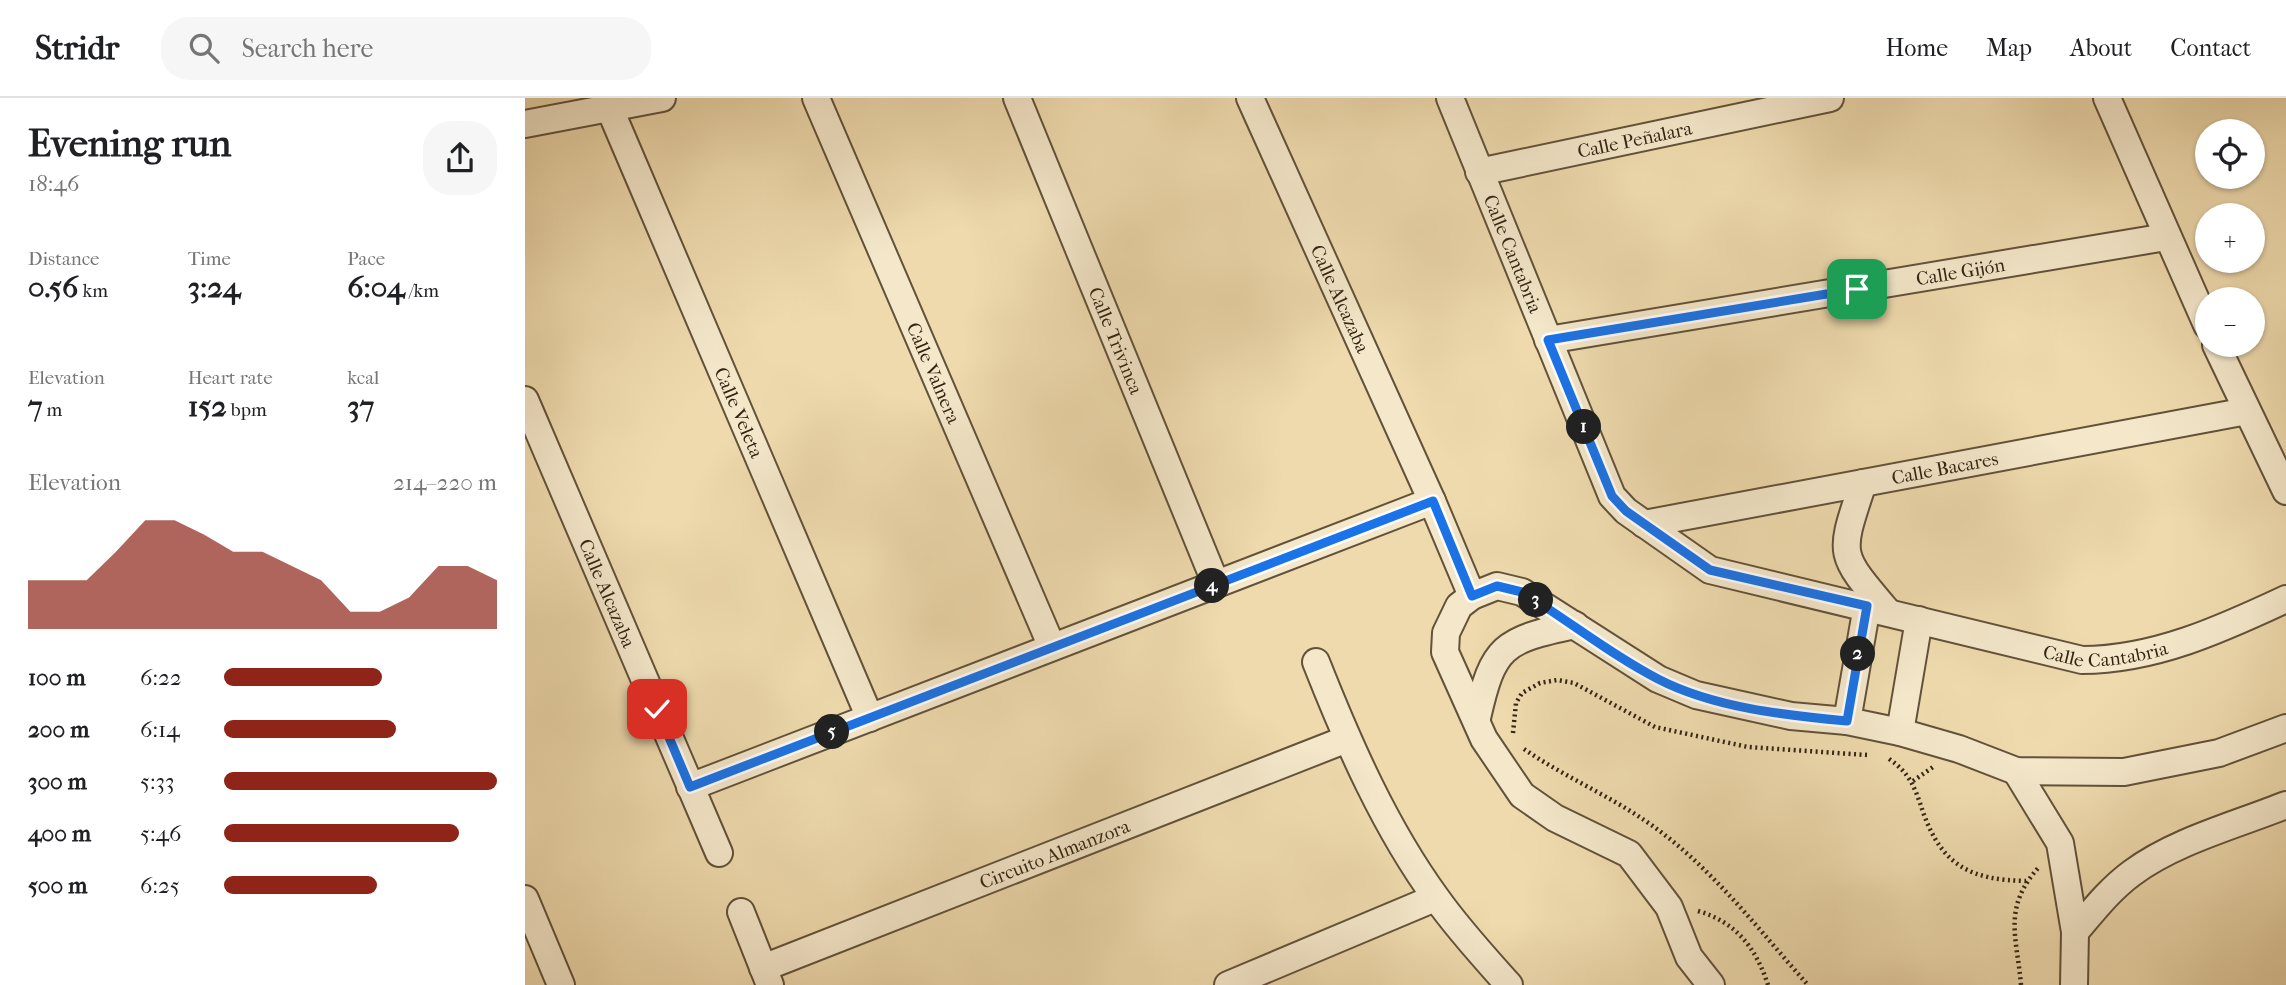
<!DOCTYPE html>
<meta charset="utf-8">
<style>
body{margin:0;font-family:"IM FELL French Canon",serif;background:#f6f6f6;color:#202124;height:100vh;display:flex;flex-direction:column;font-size:26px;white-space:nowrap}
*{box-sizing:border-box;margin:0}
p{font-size:23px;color:#757577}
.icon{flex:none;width:38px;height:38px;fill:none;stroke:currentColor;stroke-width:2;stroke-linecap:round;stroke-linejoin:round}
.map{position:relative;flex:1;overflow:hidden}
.sheet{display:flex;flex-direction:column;background:#fff;width:525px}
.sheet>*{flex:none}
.buttons{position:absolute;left:1670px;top:21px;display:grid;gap:14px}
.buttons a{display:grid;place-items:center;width:70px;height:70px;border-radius:50%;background:#fff;box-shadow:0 2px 5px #0004;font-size:35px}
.pin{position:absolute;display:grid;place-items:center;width:60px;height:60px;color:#fff;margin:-30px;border-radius:14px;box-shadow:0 4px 10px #0006}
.km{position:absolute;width:35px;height:35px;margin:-18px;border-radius:50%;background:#222;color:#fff;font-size:19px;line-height:35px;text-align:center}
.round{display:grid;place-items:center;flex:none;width:74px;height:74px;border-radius:28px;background:#f6f6f6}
.headline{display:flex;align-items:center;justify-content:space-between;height:119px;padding:0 28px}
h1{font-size:38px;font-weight:700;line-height:52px}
.figures{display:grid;grid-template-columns:repeat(3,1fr);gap:10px;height:119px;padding:7px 28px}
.figures div{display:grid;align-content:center}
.figures b{font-size:30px;font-weight:700}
.figures small{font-size:19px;font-weight:400}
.figures p{font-size:19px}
.chart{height:196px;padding:14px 28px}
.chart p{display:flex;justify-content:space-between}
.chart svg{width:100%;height:126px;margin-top:7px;fill:#8f2418;opacity:.7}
ul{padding:0 28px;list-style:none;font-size:23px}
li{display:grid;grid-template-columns:112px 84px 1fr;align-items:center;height:52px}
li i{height:18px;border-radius:9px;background:#8f2418}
header{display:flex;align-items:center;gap:42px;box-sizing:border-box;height:98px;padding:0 35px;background:#fff;border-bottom:2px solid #e0e0e0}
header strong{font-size:33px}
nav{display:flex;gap:38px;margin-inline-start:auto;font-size:24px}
.search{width:490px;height:63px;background:#f6f6f6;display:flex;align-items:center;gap:18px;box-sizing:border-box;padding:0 24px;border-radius:28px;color:#757577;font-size:26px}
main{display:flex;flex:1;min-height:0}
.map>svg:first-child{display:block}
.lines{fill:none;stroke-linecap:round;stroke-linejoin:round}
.minor-casing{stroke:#62523a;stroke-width:30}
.path{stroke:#332514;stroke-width:4.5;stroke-dasharray:2 3.5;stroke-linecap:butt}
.minor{stroke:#f4e7ca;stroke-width:26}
.route-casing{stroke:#fff;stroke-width:14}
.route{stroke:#1a73e8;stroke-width:9}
.labels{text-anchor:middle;stroke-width:5;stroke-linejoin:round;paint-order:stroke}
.street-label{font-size:19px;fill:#332514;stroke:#f4e7ca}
</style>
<header>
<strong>Stridr</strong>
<div class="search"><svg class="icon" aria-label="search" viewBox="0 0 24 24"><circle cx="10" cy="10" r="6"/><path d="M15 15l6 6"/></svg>Search here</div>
<nav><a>Home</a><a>Map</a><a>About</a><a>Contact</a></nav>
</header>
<main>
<section class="sheet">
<div class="headline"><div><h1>Evening run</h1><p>18:46</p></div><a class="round"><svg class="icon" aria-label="share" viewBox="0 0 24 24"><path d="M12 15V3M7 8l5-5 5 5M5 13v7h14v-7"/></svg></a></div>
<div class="figures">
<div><p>Distance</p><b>0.56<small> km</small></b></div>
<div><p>Time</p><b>3:24</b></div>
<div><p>Pace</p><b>6:04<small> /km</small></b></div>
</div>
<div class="figures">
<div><p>Elevation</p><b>7<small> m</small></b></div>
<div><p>Heart rate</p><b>152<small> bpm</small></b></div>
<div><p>kcal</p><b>37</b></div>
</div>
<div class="chart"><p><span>Elevation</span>214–220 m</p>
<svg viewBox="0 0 160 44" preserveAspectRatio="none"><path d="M0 44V27L10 27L20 27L30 17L40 6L50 6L60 11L70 17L80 17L90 22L100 27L110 38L120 38L130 33L140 22L150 22L160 27V44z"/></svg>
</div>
<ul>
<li><b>100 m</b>6:22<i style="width:58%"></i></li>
<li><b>200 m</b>6:14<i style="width:63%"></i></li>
<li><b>300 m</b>5:33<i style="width:100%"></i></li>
<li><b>400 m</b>5:46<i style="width:86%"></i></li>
<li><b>500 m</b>6:25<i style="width:56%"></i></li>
</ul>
</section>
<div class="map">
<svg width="1761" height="887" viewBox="0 0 1761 887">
<rect width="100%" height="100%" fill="#eedaad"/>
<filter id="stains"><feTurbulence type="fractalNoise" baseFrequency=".00286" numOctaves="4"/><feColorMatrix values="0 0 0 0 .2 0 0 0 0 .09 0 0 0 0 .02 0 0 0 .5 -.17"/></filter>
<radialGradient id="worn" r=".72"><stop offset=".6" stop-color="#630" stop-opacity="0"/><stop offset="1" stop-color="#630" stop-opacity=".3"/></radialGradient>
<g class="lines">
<defs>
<g id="minor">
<path id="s1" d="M291,0L527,549"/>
<path id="s2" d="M492,0L691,486"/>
<path id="s3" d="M725,0L907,403L947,498"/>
<path id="s4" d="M925,0L1087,398L1101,413L1185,472L1557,562C1629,562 1697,531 1761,501"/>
<polyline points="1582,0 1682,227"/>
<path id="s5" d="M84,9L345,620"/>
<polyline points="0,26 137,0"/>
<path id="s6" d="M954,74L1305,0"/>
<path id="s7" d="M1023,242L1641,139"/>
<polyline points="1691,247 1761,393"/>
<path id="s8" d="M0,302L194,755"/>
<path d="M1338,385C1314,458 1312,454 1362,513"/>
<path id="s9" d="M1119,426L1722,313"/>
<path d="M791,564C823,645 860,730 912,801C934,832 959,859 984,887"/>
<path d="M952,620C968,548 978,542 1050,527"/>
<polyline points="1322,623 1342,508"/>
<polyline points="1375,634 1394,522"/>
<polyline points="1491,673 1535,745 1550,834 1549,887"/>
<polyline points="165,689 907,403"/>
<polyline points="0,801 36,887"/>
<polyline points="216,814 245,887"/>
<path d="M1550,834C1568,813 1584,792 1607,775C1650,743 1711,727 1761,707"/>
<path id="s10" d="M238,870L822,641"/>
<polyline points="703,887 910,800"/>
<polyline points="1186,887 1164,859 1144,809 1104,756 1030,720 997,697 959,641 920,554 921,535 934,508 947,498 972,488 997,494 1133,581 1171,597 1266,618 1322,623 1375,634 1434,651 1491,673 1599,674 1694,655 1761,630"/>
</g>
</defs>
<!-- minor casing -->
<use href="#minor" class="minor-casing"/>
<!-- path -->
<g class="path">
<polyline points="988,635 991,605 997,595 1015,585 1032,582 1049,585 1130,629 1223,649 1342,657"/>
<path d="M999,651C1038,678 1083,697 1122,724C1185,767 1233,831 1283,887"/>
<path d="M1364,661C1385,675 1390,690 1398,714C1417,768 1446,782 1501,783"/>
<polyline points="1388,683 1408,669"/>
<path d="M1173,813C1211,824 1231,850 1243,887"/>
<path d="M1496,887C1492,839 1477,810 1514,769"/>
</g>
<!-- minor -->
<use href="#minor" class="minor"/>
</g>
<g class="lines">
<defs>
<path id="route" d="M132,611L165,689L908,403L947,498L972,488L997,494C1043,522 1086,557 1133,581C1189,610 1260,617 1322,623L1342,508L1185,472L1101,413L1087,398L1023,242L1332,191"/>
</defs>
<!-- route casing -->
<use href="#route" class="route-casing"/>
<!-- route -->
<use href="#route" class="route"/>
</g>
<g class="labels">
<!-- street labels -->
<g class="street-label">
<text dy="7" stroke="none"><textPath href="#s6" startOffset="159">Calle Peñalara</textPath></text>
<text dy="7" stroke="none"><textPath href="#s4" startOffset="168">Calle Cantabria</textPath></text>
<text dy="7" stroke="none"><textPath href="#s7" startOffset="418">Calle Gijón</textPath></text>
<text dy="7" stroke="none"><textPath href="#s3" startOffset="220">Calle Alcazaba</textPath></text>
<text dy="7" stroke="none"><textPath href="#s2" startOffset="262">Calle Trivinca</textPath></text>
<text dy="7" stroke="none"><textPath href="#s1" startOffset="299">Calle Valnera</textPath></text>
<text dy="7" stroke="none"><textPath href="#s5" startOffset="332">Calle Veleta</textPath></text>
<text dy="7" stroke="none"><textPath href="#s9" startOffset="306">Calle Bacares</textPath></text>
<text dy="7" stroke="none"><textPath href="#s8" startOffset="210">Calle Alcazaba</textPath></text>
<text dy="7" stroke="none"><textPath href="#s4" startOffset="959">Calle Cantabria</textPath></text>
<text dy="7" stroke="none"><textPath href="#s10" startOffset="313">Circuito Almanzora</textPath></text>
</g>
</g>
<rect width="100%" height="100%" filter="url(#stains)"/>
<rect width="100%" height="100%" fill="url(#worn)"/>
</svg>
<div class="buttons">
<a><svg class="icon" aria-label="locate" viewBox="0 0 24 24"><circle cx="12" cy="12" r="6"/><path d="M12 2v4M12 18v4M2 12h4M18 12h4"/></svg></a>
<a>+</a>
<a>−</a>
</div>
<div class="pin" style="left:1332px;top:191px;background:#1e9e55"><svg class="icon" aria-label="arrive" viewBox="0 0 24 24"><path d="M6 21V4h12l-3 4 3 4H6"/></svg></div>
<div class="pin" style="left:132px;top:611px;background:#d93025"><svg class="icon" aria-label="check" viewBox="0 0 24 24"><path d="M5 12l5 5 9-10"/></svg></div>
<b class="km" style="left:1059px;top:329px">1</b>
<b class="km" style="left:1333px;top:556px">2</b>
<b class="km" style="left:1011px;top:502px">3</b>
<b class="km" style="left:687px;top:488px">4</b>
<b class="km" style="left:307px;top:634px">5</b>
</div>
</main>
